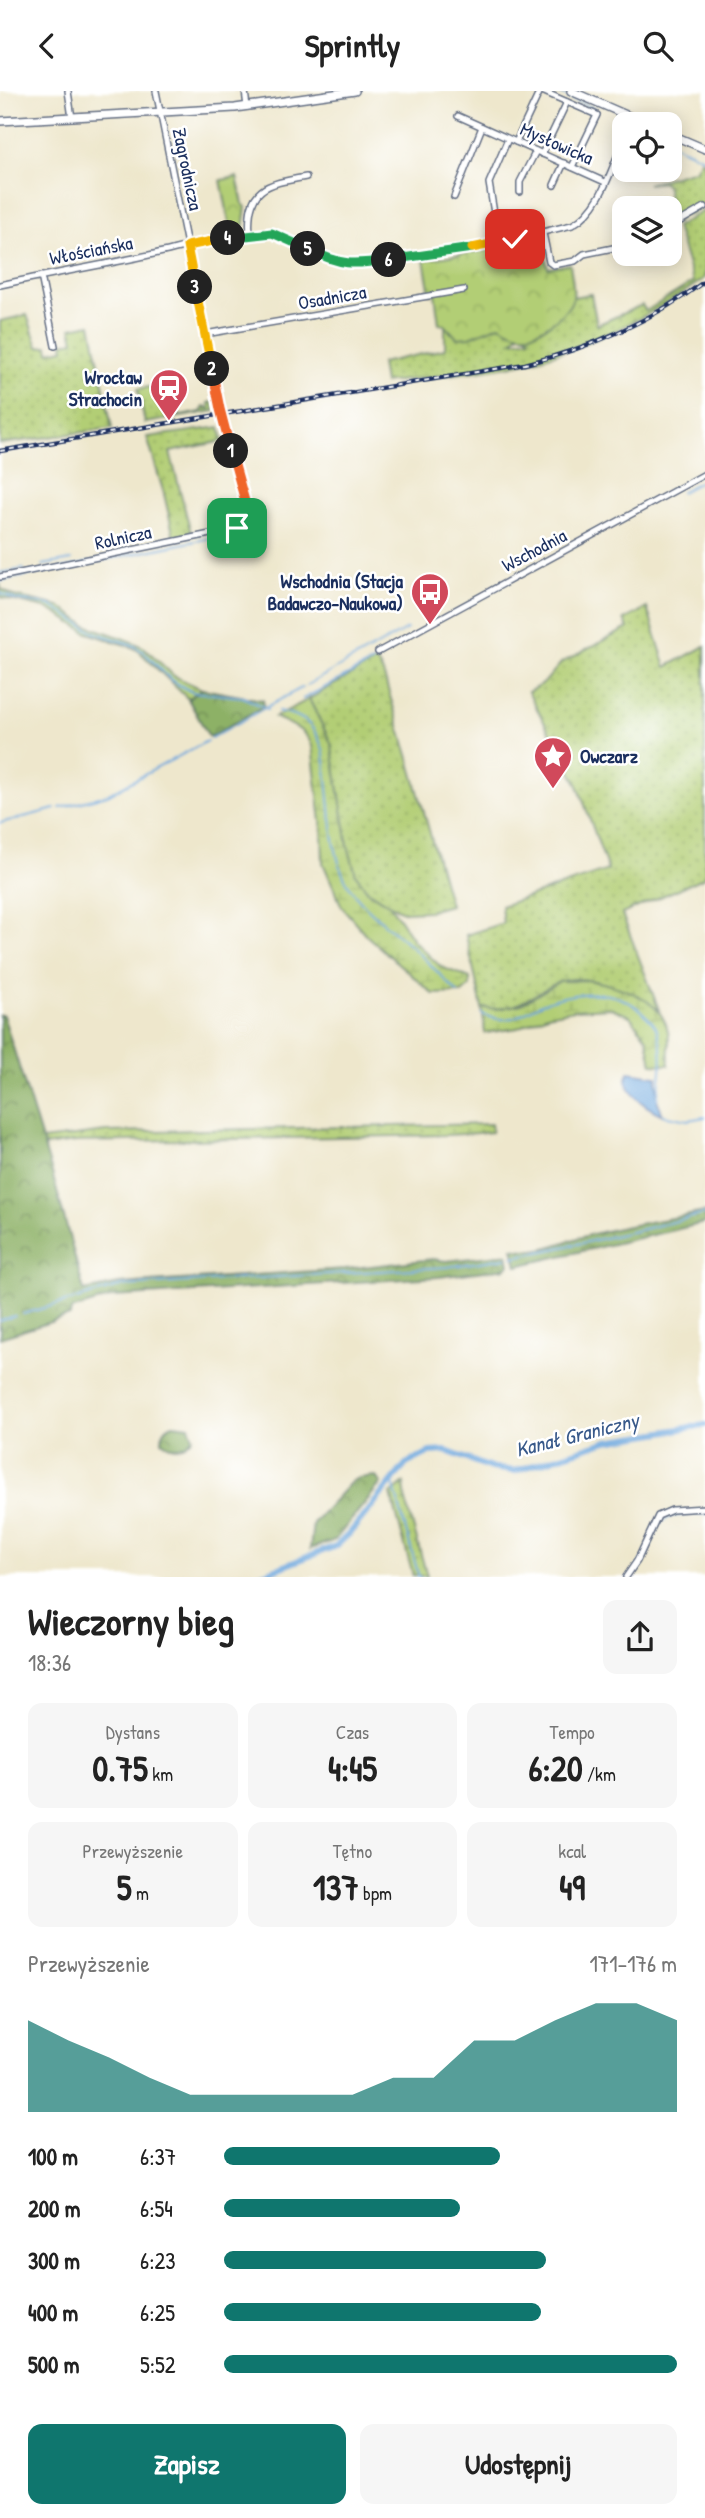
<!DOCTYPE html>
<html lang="pl">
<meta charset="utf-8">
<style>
body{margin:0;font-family:"Patrick Hand",sans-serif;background:#f6f6f6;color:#222;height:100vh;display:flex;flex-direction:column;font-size:26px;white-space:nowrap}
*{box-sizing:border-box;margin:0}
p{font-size:23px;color:#767676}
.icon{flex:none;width:38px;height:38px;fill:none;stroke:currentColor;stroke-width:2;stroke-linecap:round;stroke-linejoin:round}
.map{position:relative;height:1486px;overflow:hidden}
.sheet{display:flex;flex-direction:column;background:#fff;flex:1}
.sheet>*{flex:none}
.tools{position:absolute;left:612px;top:21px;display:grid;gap:14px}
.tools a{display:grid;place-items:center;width:70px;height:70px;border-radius:14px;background:#fff;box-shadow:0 4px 18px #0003;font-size:35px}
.pin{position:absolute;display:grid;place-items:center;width:60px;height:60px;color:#fff;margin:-30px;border-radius:14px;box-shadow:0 4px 10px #0006}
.km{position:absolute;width:35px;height:35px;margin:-18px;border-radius:50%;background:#222;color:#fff;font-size:19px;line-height:35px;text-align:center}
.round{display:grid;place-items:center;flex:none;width:74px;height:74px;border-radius:14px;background:#f6f6f6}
.summary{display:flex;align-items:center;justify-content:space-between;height:119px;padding:0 28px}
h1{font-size:38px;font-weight:800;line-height:52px}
.figures{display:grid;grid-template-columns:repeat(3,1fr);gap:10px;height:119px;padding:7px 28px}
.figures div{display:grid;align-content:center;border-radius:14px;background:#f6f6f6;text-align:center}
.figures b{font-size:35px;font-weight:800}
.figures small{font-size:19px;font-weight:400}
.figures p{font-size:19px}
.chart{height:196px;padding:14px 28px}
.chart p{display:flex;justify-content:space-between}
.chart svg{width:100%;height:126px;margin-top:7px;fill:#0f766e;opacity:.7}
.action{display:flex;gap:14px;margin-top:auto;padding:14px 28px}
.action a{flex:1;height:80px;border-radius:14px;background:#0f766e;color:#fff;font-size:28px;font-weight:800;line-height:80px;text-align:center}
.action a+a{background:#f6f6f6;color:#222}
ul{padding:0 28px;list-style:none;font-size:23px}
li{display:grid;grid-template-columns:112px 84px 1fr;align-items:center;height:52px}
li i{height:18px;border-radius:9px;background:#0f766e}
header{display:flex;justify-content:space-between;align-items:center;height:91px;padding:0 28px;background:#fff;font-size:32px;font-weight:800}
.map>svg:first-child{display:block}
.grass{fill:url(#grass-dots);stroke:#667e69;stroke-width:2}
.forest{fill:url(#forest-crowns);stroke:#547062;stroke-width:2}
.wetland{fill:url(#wetland-marsh);stroke:#667e69;stroke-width:2}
.park{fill:url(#park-crowns);stroke:#667e69;stroke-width:2}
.water{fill:#6da7dd;stroke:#446b9e;stroke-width:2}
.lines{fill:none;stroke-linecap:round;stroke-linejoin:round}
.stream{stroke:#6da7dd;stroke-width:2}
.canal{stroke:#6da7dd;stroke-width:6}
.street-casing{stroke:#656f84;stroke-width:8}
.secondary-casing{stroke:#656f84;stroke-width:10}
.street{stroke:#fff;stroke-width:5}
.secondary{stroke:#fff;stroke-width:7}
.rail-casing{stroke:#1b2f5e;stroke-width:4.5}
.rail{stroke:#fff;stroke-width:2;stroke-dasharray:5;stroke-linecap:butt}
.split-1-casing{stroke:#fff;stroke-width:14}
.split-2-casing{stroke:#fff;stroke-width:14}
.split-3-casing{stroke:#fff;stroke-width:14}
.split-4-casing{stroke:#fff;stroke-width:14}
.split-5-casing{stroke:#fff;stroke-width:14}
.split-6-casing{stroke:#fff;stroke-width:14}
.split-7-casing{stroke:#fff;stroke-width:14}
.split-8-casing{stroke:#fff;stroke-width:14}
.split-1{stroke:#f0652b;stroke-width:9}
.split-2{stroke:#f0652b;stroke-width:9}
.split-3{stroke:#f5b400;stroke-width:9}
.split-4{stroke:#f5b400;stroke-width:9}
.split-5{stroke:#22a559;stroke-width:9}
.split-6{stroke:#22a559;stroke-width:9}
.split-7{stroke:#22a559;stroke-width:9}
.split-8{stroke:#f5b400;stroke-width:9}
.labels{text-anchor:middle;stroke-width:5;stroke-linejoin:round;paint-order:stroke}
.street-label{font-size:19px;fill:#1b2f5e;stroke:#fff}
.poi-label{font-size:19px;font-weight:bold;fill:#1b2f5e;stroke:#fff;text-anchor:end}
.water-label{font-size:21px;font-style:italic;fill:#38598a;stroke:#fff}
</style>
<header><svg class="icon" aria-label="back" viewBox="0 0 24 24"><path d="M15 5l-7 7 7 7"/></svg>Sprintly<svg class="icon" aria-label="search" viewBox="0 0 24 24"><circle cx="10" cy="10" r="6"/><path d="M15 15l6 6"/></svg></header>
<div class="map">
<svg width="705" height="1486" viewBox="0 0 705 1486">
<defs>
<pattern id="grass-dots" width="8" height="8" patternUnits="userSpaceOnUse" patternTransform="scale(1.75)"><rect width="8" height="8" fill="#b2ce74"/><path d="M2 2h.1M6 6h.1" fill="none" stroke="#98b167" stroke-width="1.8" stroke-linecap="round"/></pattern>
<pattern id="forest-crowns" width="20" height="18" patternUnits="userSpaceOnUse" patternTransform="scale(1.75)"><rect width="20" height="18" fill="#8db166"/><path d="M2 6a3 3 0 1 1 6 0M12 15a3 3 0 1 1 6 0" fill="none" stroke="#729057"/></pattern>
<pattern id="wetland-marsh" width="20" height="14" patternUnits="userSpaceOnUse" patternTransform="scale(1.75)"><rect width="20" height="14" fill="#b2ce74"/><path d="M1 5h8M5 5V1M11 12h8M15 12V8" fill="none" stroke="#98b167"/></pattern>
<pattern id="park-crowns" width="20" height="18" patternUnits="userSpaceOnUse" patternTransform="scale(1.75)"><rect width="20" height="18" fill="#b2ce74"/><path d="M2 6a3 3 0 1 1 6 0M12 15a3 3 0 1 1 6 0" fill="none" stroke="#98b167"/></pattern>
</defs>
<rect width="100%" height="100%" fill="#fff"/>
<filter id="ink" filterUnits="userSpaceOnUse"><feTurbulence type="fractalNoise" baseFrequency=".0143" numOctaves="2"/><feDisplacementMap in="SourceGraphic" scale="14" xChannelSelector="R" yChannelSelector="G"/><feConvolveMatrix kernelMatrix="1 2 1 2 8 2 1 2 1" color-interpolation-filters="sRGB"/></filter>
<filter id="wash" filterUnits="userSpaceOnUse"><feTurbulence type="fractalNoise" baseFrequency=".00686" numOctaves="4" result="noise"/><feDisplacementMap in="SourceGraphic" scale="28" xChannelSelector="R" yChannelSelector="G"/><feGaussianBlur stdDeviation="1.57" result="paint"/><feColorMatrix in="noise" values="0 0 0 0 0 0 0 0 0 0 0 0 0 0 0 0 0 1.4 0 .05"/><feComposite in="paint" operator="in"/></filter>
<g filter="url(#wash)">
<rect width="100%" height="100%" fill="#eee7cc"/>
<!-- grass -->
<g class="grass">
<polygon points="701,69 705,72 705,113 687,124 682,124 675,132 666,94 663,91 647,93 695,79"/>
<path d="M705,119V187C650,226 593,254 527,271C481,282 431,285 384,292L381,272L445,258V234L451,242L499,233L519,235V243L512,250L530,247L525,243L546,235L573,206L591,203L597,234L642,214L646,220L693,191L676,136Z"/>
<polygon points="27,224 38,256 48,255 49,261 64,258 63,252 74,250 71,237 91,233 112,337 0,353 0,230"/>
<polygon points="154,295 157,307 163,308 165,315 161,318 166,324 170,321 169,325 173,326 174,322 181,325 201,321 204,316 210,318 209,312 213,311 215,320 145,332 138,298"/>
<polygon points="220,336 223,350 170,361 191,442 174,446 164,403 147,346"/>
<polygon points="0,492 1,498 14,505 59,515 86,534 133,551 145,557 174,585 202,598 188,608 140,561 132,556 88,542 49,518 3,507 0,505"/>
<path d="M647,517L666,576L705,555V786L622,823L659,919C634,904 588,878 557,892C529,905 516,922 482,917L466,844L503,832L501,815L608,779L577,692L528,601L544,592L561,572L628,537L624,529Z"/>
<polygon points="376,570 383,582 408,664 450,814 429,820 405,821 390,814 362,795 356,784 348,755 331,652 309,608"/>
<polygon points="491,1033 492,1041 447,1044 76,1051 44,1055 42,1049 106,1041"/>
<polygon points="404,1392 406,1410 427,1485 413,1485 391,1403"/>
</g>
<!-- forest -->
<g class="forest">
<polygon points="202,598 263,609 264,615 209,646 188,608"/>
<polygon points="0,924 3,924 51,1078 84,1200 119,1193 345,1178 433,1168 446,1170 507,1163 509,1173 506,1177 439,1186 113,1206 71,1219 70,1225 0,1247"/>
<path d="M705,1121V1132L517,1175L513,1157C536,1164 559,1152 582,1146C622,1134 664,1129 705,1121Z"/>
<path d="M173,1333L189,1335L193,1346C186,1358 172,1359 162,1350C162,1342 165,1336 173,1333Z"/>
<polygon points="375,1385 381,1392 335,1449 310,1458 313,1432 352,1390 358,1387"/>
</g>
<!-- wetland -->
<g class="wetland">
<path d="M309,608L331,652L348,755L356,784L369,802L390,814L414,850L441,876L470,887V895L462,902L433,903L367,845L342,816L323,772L322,739L312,655C306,638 291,634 275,626Z"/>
<path d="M587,889C616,894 661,906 668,940C670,950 668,963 669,974L652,973L647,948L630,925L611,917L574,919L547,924L518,937L485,942L482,917L498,918L522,913L560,890Z"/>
</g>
<!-- park -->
<g class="park">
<polygon points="237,86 243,113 246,116 243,138 231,140 221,89"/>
<path d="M541,148L548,177L570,173C571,182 575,199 573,207C568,223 538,246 520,243C513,242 505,237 499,234L470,246L457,247L445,234L439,233L435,203H430L424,169L494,158Z"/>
</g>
<!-- water -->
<path class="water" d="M629,981L657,985V1008L663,1024C645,1016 634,1008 626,990Z"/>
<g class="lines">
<!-- stream -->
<g class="stream">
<polyline points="554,0 593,17"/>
<polyline points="670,52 705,68"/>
<polyline points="681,401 705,388"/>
<polyline points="161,450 221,438"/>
<polyline points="43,474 72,469"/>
<polyline points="0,482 24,478"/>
<polyline points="0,490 235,442"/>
<polyline points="0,502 16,509 50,514 93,541 133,554 144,561 172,590 192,601 243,606 268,618"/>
<polyline points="307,594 407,538"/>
<polyline points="303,608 373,571"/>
<path d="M278,620C305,625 313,632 323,658C330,696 329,746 342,781C355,814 391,836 416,860C431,873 443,888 458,902"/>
<polyline points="211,647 303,596"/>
<polyline points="60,717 107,704 207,650"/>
<polyline points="0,732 55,718"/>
<path d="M482,923C515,938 524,917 552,909C583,900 619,898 643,922C648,927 655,932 657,939C665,962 661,985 657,1008"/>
<polyline points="663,1024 688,1029 705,1026"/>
<path d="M513,1166C578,1154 641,1139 705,1123"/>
<polyline points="23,1223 122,1195 447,1176 506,1167"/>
<polyline points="0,1230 15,1225"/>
<polyline points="392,1389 419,1486"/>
<polyline points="631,1486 647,1463 659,1433 665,1428 673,1425 705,1423"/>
</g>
<!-- canal -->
<polyline class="canal" points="255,1486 336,1455 349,1443 406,1373 430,1361 446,1360 491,1377 515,1380 607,1350 705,1334"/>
</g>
</g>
<g filter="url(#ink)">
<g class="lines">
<defs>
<g id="street">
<polyline points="68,0 72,27"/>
<polyline points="245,0 247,16"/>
<polyline points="542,0 597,24 572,76"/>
<polyline points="458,25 605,91"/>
<polyline points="516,51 540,0"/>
<polyline points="542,63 567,11"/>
<polyline points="554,94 564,72"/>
<polyline points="520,101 520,91 536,60"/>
<polyline points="454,106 482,36"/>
<polyline points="670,136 705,116"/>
<polyline points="543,142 549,171 553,174 575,170 584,163 618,156"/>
<path d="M250,144C246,96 266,93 306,86"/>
<polyline points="499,152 489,92 508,48"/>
<polyline points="622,154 625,152"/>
<polyline points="41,185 55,255"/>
<path d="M0,194C54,182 109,173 163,161C188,155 250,138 274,143C300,148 321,170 348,173L480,156L572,134C602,118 612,75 625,46"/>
<polyline points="205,243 464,199"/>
<path d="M0,486L230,439C240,436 247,431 248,421L220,318L156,0"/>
<polyline points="378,561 705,383"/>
<polyline points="626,1486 637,1470 658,1425 672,1419 705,1417"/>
</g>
<g id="secondary">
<polyline points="571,0 647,33"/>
<polyline points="0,30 235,17 355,0"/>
<polyline points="670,43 705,58"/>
</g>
</defs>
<!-- street casing -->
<use href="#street" class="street-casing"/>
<!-- secondary casing -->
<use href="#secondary" class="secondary-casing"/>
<!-- street -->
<use href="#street" class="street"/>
<!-- secondary -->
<use href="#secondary" class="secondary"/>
<defs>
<path id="rail" d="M0,360L525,273C591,257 650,231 705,190"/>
</defs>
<!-- rail casing -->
<use href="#rail" class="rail-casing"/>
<!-- rail -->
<use href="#rail" class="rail"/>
</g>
</g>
<g class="lines" filter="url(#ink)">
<defs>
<polyline id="split-1" points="231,360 248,421 247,427 237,437"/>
<polyline id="split-2" points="212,278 220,318 231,360"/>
<polyline id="split-3" points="195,196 212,278"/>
<polyline id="split-4" points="195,196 187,155 228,147"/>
<polyline id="split-5" points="228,147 272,142 308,158"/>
<path id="split-6" d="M308,158C342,175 352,174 389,169"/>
<polyline id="split-7" points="389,169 472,157"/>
<polyline id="split-8" points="472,157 515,148"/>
</defs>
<!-- split-1 casing -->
<use href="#split-1" class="split-1-casing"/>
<!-- split-2 casing -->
<use href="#split-2" class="split-2-casing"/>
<!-- split-3 casing -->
<use href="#split-3" class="split-3-casing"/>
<!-- split-4 casing -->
<use href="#split-4" class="split-4-casing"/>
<!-- split-5 casing -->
<use href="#split-5" class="split-5-casing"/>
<!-- split-6 casing -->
<use href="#split-6" class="split-6-casing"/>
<!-- split-7 casing -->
<use href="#split-7" class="split-7-casing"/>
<!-- split-8 casing -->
<use href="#split-8" class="split-8-casing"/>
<!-- split-1 -->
<use href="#split-1" class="split-1"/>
<!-- split-2 -->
<use href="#split-2" class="split-2"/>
<!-- split-3 -->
<use href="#split-3" class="split-3"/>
<!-- split-4 -->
<use href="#split-4" class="split-4"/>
<!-- split-5 -->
<use href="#split-5" class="split-5"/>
<!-- split-6 -->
<use href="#split-6" class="split-6"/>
<!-- split-7 -->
<use href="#split-7" class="split-7"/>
<!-- split-8 -->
<use href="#split-8" class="split-8"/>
</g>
<!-- icons -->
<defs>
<symbol id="station-pin" viewBox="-11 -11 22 30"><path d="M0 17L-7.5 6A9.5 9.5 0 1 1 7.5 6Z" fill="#d1495b" stroke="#fff"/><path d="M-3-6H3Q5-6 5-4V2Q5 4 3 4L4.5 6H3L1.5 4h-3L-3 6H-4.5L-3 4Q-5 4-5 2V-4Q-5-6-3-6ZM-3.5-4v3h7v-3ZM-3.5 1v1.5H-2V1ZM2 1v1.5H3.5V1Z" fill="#fff"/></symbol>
<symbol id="bus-pin" viewBox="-11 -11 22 30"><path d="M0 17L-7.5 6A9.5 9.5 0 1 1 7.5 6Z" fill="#d1495b" stroke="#fff"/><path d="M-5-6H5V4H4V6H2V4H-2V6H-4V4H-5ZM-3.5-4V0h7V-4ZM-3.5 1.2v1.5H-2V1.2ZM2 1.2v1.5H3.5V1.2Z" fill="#fff"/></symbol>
<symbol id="sight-pin" viewBox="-11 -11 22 30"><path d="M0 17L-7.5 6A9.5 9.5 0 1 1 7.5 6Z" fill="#d1495b" stroke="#fff"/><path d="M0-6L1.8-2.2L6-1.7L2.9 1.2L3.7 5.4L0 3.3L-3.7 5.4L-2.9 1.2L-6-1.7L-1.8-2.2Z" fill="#fff"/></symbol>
</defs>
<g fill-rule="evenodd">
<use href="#station-pin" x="147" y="275" width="44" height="60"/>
<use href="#bus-pin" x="408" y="479" width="44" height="60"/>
<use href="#sight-pin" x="531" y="643" width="44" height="60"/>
</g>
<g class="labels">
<!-- street labels -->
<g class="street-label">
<text transform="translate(557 52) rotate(24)" y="7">Mysłowicka</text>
<text transform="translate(188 78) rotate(78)" y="7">Zagrodnicza</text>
<text transform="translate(91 159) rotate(-11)" y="7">Włościańska</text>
<text transform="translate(332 206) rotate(-10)" y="7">Osadnicza</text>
<text transform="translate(123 446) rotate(-12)" y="7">Rolnicza</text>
<text transform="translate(534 459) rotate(-28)" y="7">Wschodnia</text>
</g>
<!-- poi labels -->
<g class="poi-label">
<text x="142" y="293">Wrocław<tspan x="142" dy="22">Strachocin</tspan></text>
<text x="403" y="497">Wschodnia (Stacja<tspan x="403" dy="22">Badawczo-Naukowa)</tspan></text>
<text x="580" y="672" text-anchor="start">Owczarz</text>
</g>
<!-- water labels -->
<g class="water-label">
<text transform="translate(577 1344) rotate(-14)" y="7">Kanał Graniczny</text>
</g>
</g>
</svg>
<div class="tools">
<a><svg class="icon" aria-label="locate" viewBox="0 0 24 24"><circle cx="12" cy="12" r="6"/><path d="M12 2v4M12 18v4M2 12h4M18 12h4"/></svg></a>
<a><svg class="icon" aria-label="layers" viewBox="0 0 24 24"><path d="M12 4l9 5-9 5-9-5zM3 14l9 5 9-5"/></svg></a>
</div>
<div class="pin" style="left:237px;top:437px;background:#1e9e55"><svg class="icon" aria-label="arrive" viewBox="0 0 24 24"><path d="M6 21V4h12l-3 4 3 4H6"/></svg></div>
<div class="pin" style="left:515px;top:148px;background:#d93025"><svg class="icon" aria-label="check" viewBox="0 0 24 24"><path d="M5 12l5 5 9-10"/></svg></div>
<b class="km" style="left:231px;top:360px">1</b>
<b class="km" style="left:212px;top:278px">2</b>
<b class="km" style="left:195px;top:196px">3</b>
<b class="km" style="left:228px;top:147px">4</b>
<b class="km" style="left:308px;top:158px">5</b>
<b class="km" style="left:389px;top:169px">6</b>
</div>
<section class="sheet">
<div class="summary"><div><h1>Wieczorny bieg</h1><p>18:36</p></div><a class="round"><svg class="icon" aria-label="share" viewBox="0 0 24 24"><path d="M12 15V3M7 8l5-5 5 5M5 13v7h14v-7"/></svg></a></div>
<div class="figures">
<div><p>Dystans</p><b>0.75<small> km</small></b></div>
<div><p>Czas</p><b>4:45</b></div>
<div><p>Tempo</p><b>6:20<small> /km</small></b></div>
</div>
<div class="figures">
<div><p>Przewyższenie</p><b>5<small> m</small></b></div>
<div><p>Tętno</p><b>137<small> bpm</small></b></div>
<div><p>kcal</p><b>49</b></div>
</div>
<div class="chart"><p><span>Przewyższenie</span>171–176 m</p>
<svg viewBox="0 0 160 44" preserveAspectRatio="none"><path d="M0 44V12L10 19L20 25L30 32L40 38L50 38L60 38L70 38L80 38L90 32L100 32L110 19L120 19L130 12L140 6L150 6L160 12V44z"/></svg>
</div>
<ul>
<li><b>100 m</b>6:37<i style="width:61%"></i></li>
<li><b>200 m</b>6:54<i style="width:52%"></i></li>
<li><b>300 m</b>6:23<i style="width:71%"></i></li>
<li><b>400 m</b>6:25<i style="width:70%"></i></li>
<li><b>500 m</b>5:52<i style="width:100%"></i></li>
</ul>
<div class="action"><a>Zapisz</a><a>Udostępnij</a></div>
</section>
